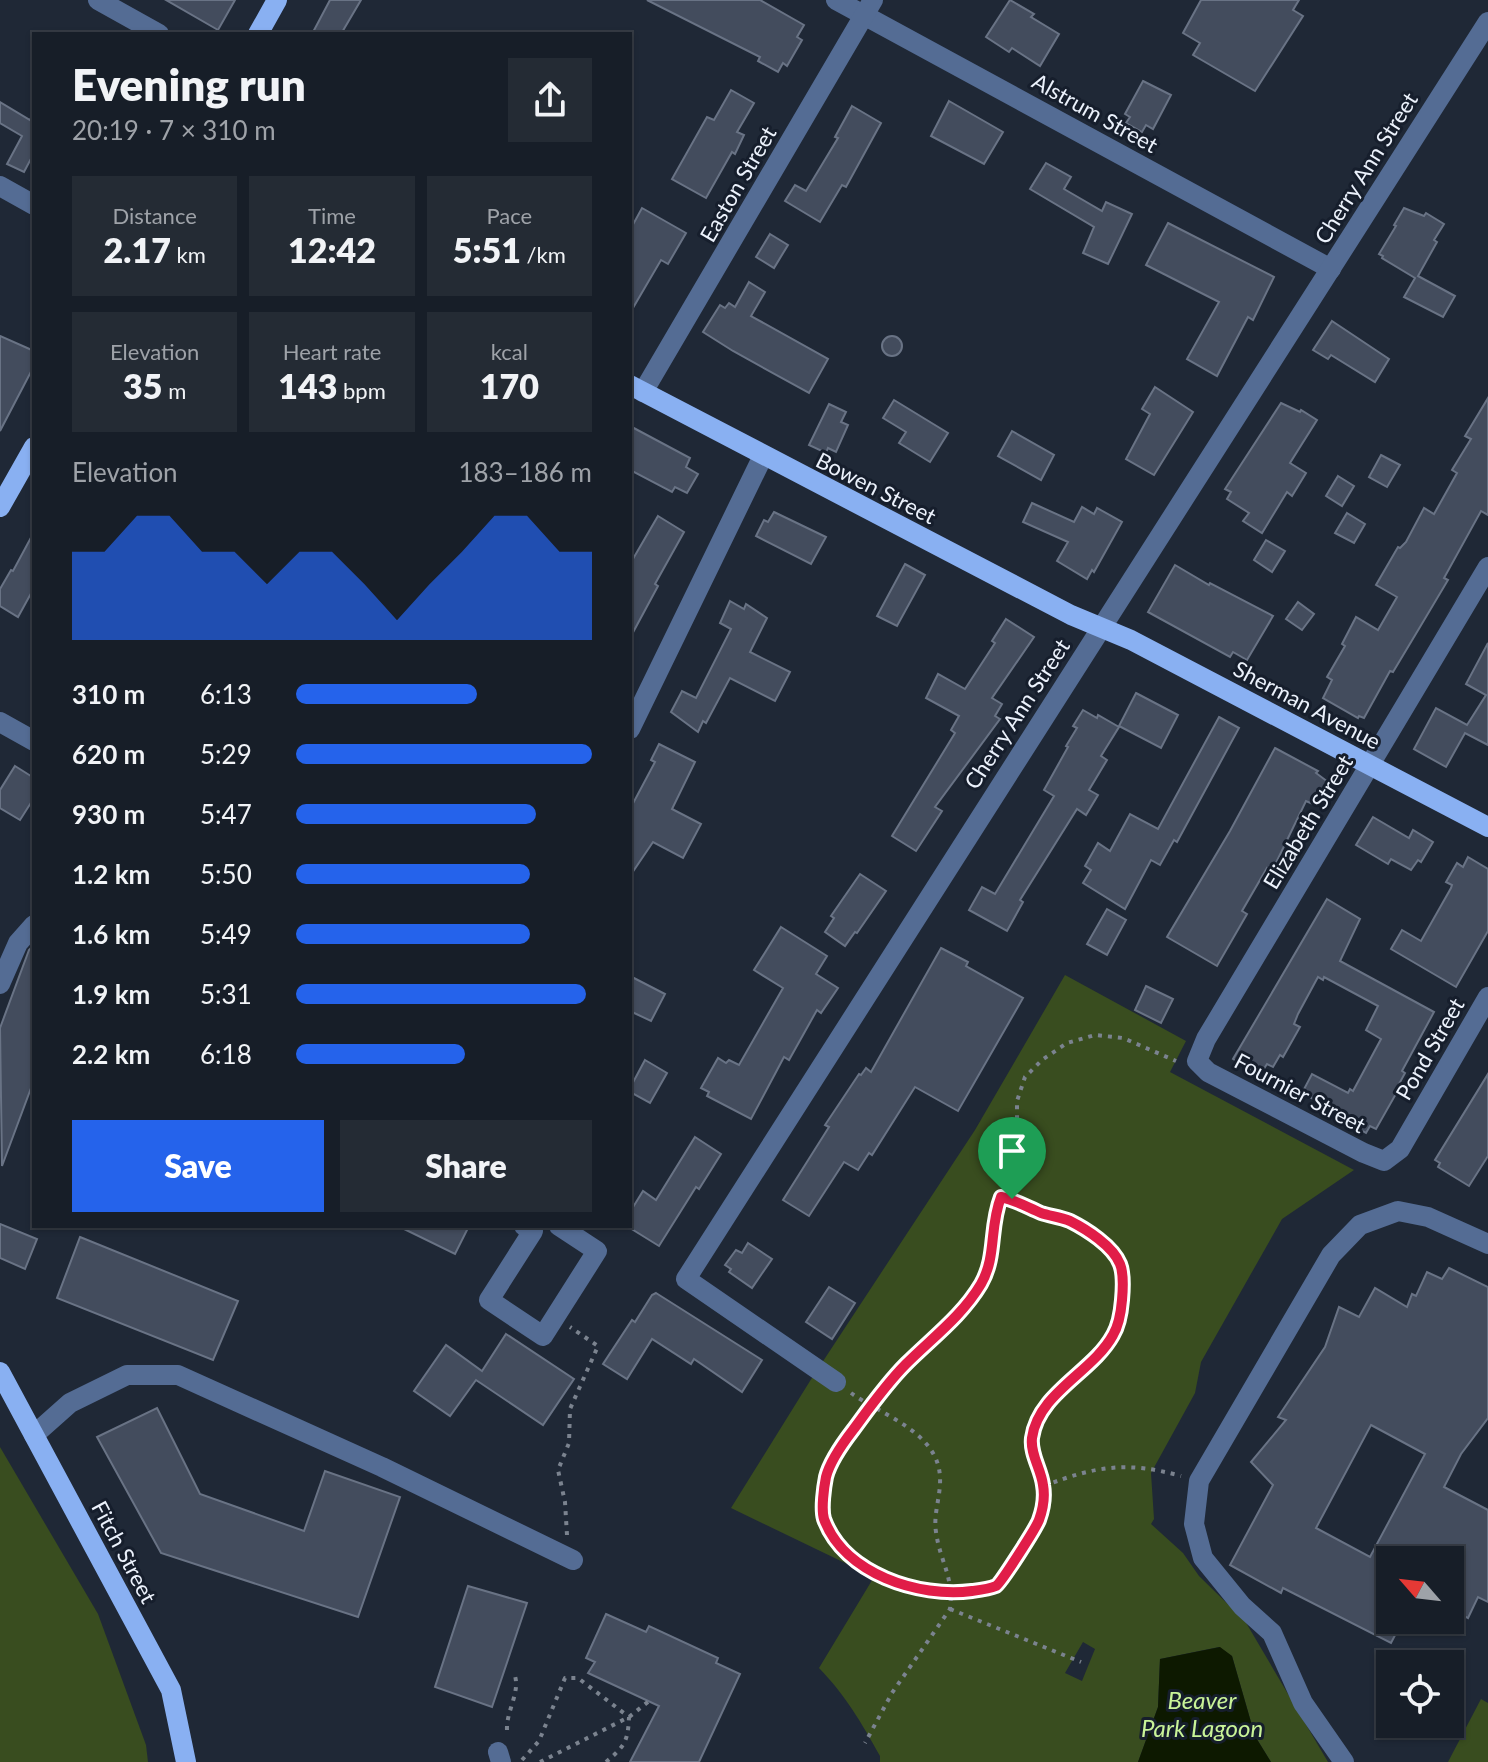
<!DOCTYPE html>
<meta charset="utf-8">
<style>
body{margin:0;font-family:Lato,sans-serif;background:#242b34;color:#f1f3f6;height:100vh;display:flex;flex-direction:column;font-size:30px;white-space:nowrap}
*{box-sizing:border-box;margin:0}
p{font-size:26px;color:#9ea2a8}
.icon{flex:none;width:44px;height:44px;fill:none;stroke:currentColor;stroke-width:2;stroke-linecap:round;stroke-linejoin:round}
.map{position:relative;flex:1;overflow:hidden}
.sheet{position:absolute;left:32px;top:32px;width:600px;height:1196px;display:flex;flex-direction:column;background:#171e28;border-radius:0px;box-shadow:0 2px 6px #0004,0 0 0 2px #363c45}
.sheet>*{flex:none}
.needle{width:52px;rotate:298deg}
.tools{position:absolute;left:1376px;top:1546px;display:grid;gap:16px}
.tools a{display:grid;place-items:center;width:88px;height:88px;border-radius:0px;background:#171e28;box-shadow:0 2px 6px #0004,0 0 0 2px #363c45;font-size:40px}
.pin{position:absolute;display:grid;place-items:center;width:68px;height:68px;color:#fff;margin:-82px -34px;border-radius:50% 50% 50% 0;rotate:-45deg;box-shadow:0 0 8px #0007}
.pin .icon{rotate:45deg}
.round{display:grid;place-items:center;flex:none;width:84px;height:84px;border-radius:0px;background:#242b34}
.headline{display:flex;align-items:center;justify-content:space-between;height:136px;padding:0 40px}
h1{font-size:44px;font-weight:800;line-height:60px}
.stats{display:grid;grid-template-columns:repeat(3,1fr);gap:12px;height:136px;padding:8px 40px}
.stats div{display:grid;align-content:center;border-radius:0px;background:#242b34;text-align:center}
.stats b{font-size:34px;font-weight:800}
.stats small{font-size:22px;font-weight:400}
.stats p{font-size:22px}
.chart{height:224px;padding:16px 40px}
.chart p{display:flex;justify-content:space-between}
.chart svg{width:100%;height:144px;margin-top:8px;fill:#2563eb;opacity:.7}
.action{display:flex;gap:16px;margin-top:auto;padding:16px 40px}
.action a{flex:1;height:92px;border-radius:0px;background:#2563eb;color:#fff;font-size:32px;font-weight:800;line-height:92px;text-align:center}
.action a+a{background:#242b34;color:#f1f3f6}
ul{padding:0 40px;list-style:none;font-size:26px}
li{display:grid;grid-template-columns:128px 96px 1fr;align-items:center;height:60px}
li i{height:20px;border-radius:10px;background:#2563eb}
.map>svg:first-child{display:block}
.green{fill:#394d1f;fill-rule:evenodd}
.water{fill:#0d1900}
.building{fill:#434c5d;stroke:#697385;stroke-width:2;fill-rule:evenodd}
.lines{fill:none;stroke-linecap:round;stroke-linejoin:round}
.path{stroke:#7b838f;stroke-width:4;stroke-dasharray:4 6;stroke-linecap:butt}
.minor{stroke:#546c94;stroke-width:20}
.major{stroke:#89b0f2;stroke-width:20}
.route-casing{stroke:#fff;stroke-width:16}
.route{stroke:#e11d48;stroke-width:10}
.labels{text-anchor:middle;stroke-width:6;stroke-linejoin:round;paint-order:stroke}
.street-label{font-size:22px;fill:#ecf2fc;stroke:#161e2c}
.water-label{font-size:24px;font-style:italic;fill:#c9f398;stroke:#161e2c}
</style>
<div class="map">
<svg width="1488" height="1762" viewBox="0 0 1488 1762">
<rect width="100%" height="100%" fill="#1f2836"/>
<!-- green -->
<g class="green">
<path d="M1065,975L1186,1041L1170,1072L1354,1170L1282,1219L1201,1362L1195,1393L1151,1473L1154,1519L1151,1524L1183,1553L1199,1576L1245,1621L1328,1762H1271L1255,1736L1232,1656L1219,1647L1160,1659L1158,1707L1138,1762H880V1756C861,1722 846,1696 819,1668L874,1577L731,1508L810,1381L975,1130ZM1083,1642L1095,1649L1082,1681L1065,1673Z"/>
<polygon points="0,1447 98,1614 146,1745 148,1762 0,1762"/>
<path d="M1420,1648C1453,1649 1468,1679 1450,1706V1664H1395L1408,1651Z"/>
<polygon points="1481,1699 1488,1703 1488,1762 1448,1762"/>
</g>
<!-- water -->
<polygon class="water" points="1220,1647 1232,1656 1255,1736 1271,1762 1138,1762 1158,1707 1160,1659"/>
<!-- building -->
<g class="building">
<polygon points="166,0 235,0 218,30"/>
<polygon points="330,0 361,0 341,34 312,34"/>
<polygon points="647,0 760,0 804,25 797,37 802,40 787,66 783,63 778,72 758,61 760,57"/>
<polygon points="1010,0 1034,14 1031,17 1059,34 1040,66 1012,48 1009,52 986,37"/>
<polygon points="1201,0 1299,0 1293,10 1303,16 1255,91 1193,55 1200,43 1183,33"/>
<polygon points="1143,81 1171,95 1153,129 1146,125 1142,132 1126,123 1130,117 1125,114"/>
<polygon points="731,90 754,103 737,132 744,135 735,154 732,152 706,198 672,179 707,117 714,120"/>
<polygon points="949,101 1003,132 984,164 931,136"/>
<polygon points="0,102 30,120 34,112 34,153 24,172 7,164 22,136 0,123"/>
<polygon points="852,106 881,123 846,187 842,185 820,222 785,201 795,185 806,191 838,138 835,137"/>
<polygon points="1046,163 1071,177 1064,189 1102,211 1106,202 1132,214 1108,264 1083,253 1094,227 1030,189"/>
<polygon points="642,208 686,233 668,264 661,260 630,313 630,230"/>
<polygon points="1404,208 1424,216 1426,213 1444,224 1434,240 1437,242 1418,276 1455,296 1443,317 1404,297 1415,278 1382,258 1383,256 1379,254 1396,226 1394,225"/>
<polygon points="1168,223 1274,277 1253,320 1248,317 1217,376 1187,359 1219,302 1146,265"/>
<polygon points="770,234 788,245 774,268 756,257"/>
<polygon points="749,282 765,292 751,316 828,359 809,393 733,351 703,332 720,305 725,308 729,303 735,307"/>
<polygon points="1332,321 1389,359 1375,382 1331,355 1328,359 1313,350"/>
<polygon points="0,336 34,351 34,366 0,431"/>
<circle cx="892" cy="346" r="10"/>
<polygon points="1155,387 1193,412 1154,475 1126,459 1150,414 1142,409"/>
<polygon points="1488,398 1488,515 1481,511 1444,578 1448,580 1420,627 1393,672 1390,671 1364,718 1359,716 1358,718 1323,698 1332,680 1327,677 1345,646 1342,644 1356,617 1378,630 1397,597 1376,585 1398,547 1400,548 1406,542 1424,508 1434,514 1457,473 1452,470 1471,439 1465,436"/>
<polygon points="894,400 948,433 930,462 899,443 906,432 883,418"/>
<polygon points="1281,403 1300,412 1301,410 1317,420 1290,463 1306,473 1292,496 1287,492 1262,533 1243,521 1249,513 1227,499 1231,492 1225,489"/>
<polygon points="829,404 846,412 841,422 848,425 836,452 828,448 826,453 809,445"/>
<polygon points="630,426 690,458 686,467 698,474 687,493 675,487 672,492 630,470"/>
<polygon points="1012,431 1054,455 1041,480 998,456"/>
<polygon points="1381,455 1400,465 1387,487 1369,477"/>
<polygon points="1338,476 1354,486 1342,506 1326,496"/>
<polygon points="1032,503 1074,522 1082,507 1094,514 1097,508 1122,522 1094,572 1092,570 1087,579 1057,561 1068,542 1023,522"/>
<polygon points="774,512 826,537 811,564 756,536 764,520 768,522"/>
<polygon points="1347,513 1365,524 1354,543 1335,533"/>
<polygon points="658,516 684,532 655,584 658,586 630,638 630,564"/>
<polygon points="34,532 34,588 18,617 0,606 0,589 11,570 13,571"/>
<polygon points="1266,540 1285,551 1272,572 1254,560"/>
<polygon points="905,564 925,575 897,626 877,616"/>
<polygon points="1175,565 1209,585 1210,583 1273,616 1247,660 1233,652 1230,657 1148,612"/>
<polygon points="730,601 744,609 746,604 767,618 750,652 790,672 775,701 730,678 706,723 703,721 698,732 671,712 682,691 696,698 731,629 720,623"/>
<polygon points="1298,602 1314,614 1302,630 1286,619"/>
<polygon points="1006,619 1034,637 992,698 1002,704 995,716 1000,719 935,807 942,811 916,851 892,836 955,733 951,730 959,716 926,698 938,674 965,689 995,643 992,641"/>
<polygon points="1488,643 1488,745 1465,733 1446,767 1414,749 1436,708 1467,725 1486,695 1466,684"/>
<polygon points="1136,693 1178,715 1161,748 1119,726"/>
<polygon points="1083,710 1097,718 1098,715 1119,727 1101,756 1107,760 1089,790 1098,795 1086,815 1077,809 1020,900 1023,902 1007,931 969,910 982,887 995,894 1054,796 1044,790 1068,747 1066,746 1077,728 1073,726"/>
<polygon points="1219,717 1239,728 1177,842 1174,840 1160,865 1151,860 1125,909 1083,883 1091,870 1085,866 1098,843 1110,851 1130,814 1158,829"/>
<polygon points="659,744 695,762 672,809 701,824 683,858 653,842 630,876 630,809 655,762 651,760"/>
<polygon points="1275,748 1318,771 1316,773 1328,782 1315,805 1306,801 1272,871 1267,868 1242,911 1247,914 1217,966 1167,937 1230,831"/>
<polygon points="15,766 34,778 34,798 20,820 0,808 0,790"/>
<polygon points="1373,817 1409,838 1413,830 1433,842 1421,862 1418,860 1411,870 1391,859 1388,864 1356,845"/>
<polygon points="1468,857 1488,869 1488,931 1456,987 1391,949 1402,930 1421,941 1451,888 1452,885 1446,882 1457,863 1463,867"/>
<polygon points="860,874 886,891 857,933 855,932 845,946 825,932 834,918 831,916"/>
<polygon points="1327,899 1360,919 1340,961 1434,1012 1402,1071 1405,1073 1399,1084 1401,1085 1376,1129 1370,1126 1366,1133 1335,1116 1338,1112 1302,1093 1312,1074 1348,1093 1350,1089 1353,1091 1381,1039 1366,1030 1378,1006 1324,977 1323,980 1318,977 1298,1014 1294,1024 1300,1027 1283,1057 1280,1055 1273,1067 1267,1064 1260,1075 1233,1059"/>
<polygon points="1107,909 1126,920 1107,955 1087,944"/>
<polygon points="781,927 827,956 816,974 838,988 821,1013 817,1010 789,1060 784,1057 751,1119 707,1096 709,1092 701,1088 718,1058 726,1063 729,1060 739,1065 783,988 754,970"/>
<polygon points="34,945 34,1080 2,1166 0,1028 29,950"/>
<polygon points="941,948 968,962 966,966 1023,998 958,1111 915,1087 872,1155 869,1153 858,1170 844,1162 809,1216 783,1200 829,1127 825,1125 859,1074 861,1075 866,1068 871,1072"/>
<polygon points="630,976 665,994 651,1021 630,1011"/>
<polygon points="1146,986 1173,999 1161,1023 1135,1010"/>
<polygon points="645,1060 667,1073 650,1103 630,1092 630,1088"/>
<polygon points="1488,1074 1488,1156 1469,1186 1438,1167 1440,1163 1435,1160"/>
<polygon points="695,1137 721,1154 699,1189 696,1187 659,1246 630,1228 630,1212 643,1191 656,1200"/>
<polygon points="0,1224 37,1239 25,1269 0,1258"/>
<polygon points="398,1226 469,1226 455,1254"/>
<polygon points="80,1237 238,1301 213,1360 57,1298"/>
<polygon points="748,1243 772,1259 752,1288 729,1272 731,1269 725,1265 736,1250 742,1253"/>
<path d="M1449,1268L1488,1287V1418L1461,1454L1444,1487L1488,1510V1602L1478,1597L1468,1618L1450,1608V1560H1390V1620H1403L1391,1643L1283,1588L1281,1593L1230,1565L1273,1485L1251,1462L1286,1420L1278,1417L1325,1347L1339,1307L1359,1317L1375,1288L1407,1307L1412,1294L1416,1296L1427,1272L1442,1279ZM1371,1425L1425,1454L1370,1557L1316,1528Z"/>
<polygon points="829,1287 855,1303 832,1339 806,1322"/>
<polygon points="656,1293 762,1360 742,1392 694,1359 691,1364 652,1339 627,1379 603,1364 632,1320 635,1322 652,1295"/>
<polygon points="506,1334 574,1379 543,1425 476,1380 450,1416 414,1391 446,1345 482,1371"/>
<polygon points="157,1408 200,1494 304,1531 325,1471 400,1497 358,1617 161,1553 97,1437"/>
<polygon points="468,1586 527,1603 492,1707 435,1687"/>
<polygon points="606,1614 646,1632 649,1626 718,1658 716,1663 740,1674 699,1762 630,1762 659,1706 588,1673 595,1662 586,1658"/>
</g>
<g class="lines">
<!-- path -->
<g class="path">
<path d="M1001,1197C1015,1200 1027,1207 1041,1213C1050,1216 1060,1217 1070,1221C1086,1229 1113,1246 1120,1264C1124,1274 1122,1289 1122,1300C1121,1312 1119,1325 1114,1335C1092,1372 1046,1390 1033,1432C1026,1455 1046,1479 1043,1503C1041,1522 1028,1534 1019,1551C1013,1562 1008,1579 996,1586C989,1589 980,1590 973,1591C919,1598 844,1574 824,1519C821,1509 824,1487 826,1477C830,1461 843,1443 853,1430C870,1407 886,1383 906,1364C932,1338 962,1316 981,1284C997,1256 990,1228 1001,1197Z"/>
<polyline points="1012,1199 1017,1160 1017,1101 1025,1077 1042,1060 1067,1043 1095,1035 1123,1038 1176,1061"/>
<path d="M851,1393C883,1416 938,1432 940,1477C941,1496 933,1514 936,1532C940,1562 954,1576 950,1609L892,1693L865,1743"/>
<path d="M1044,1486C1095,1466 1128,1461 1181,1476"/>
<polyline points="567,1535 565,1502 558,1470 569,1443 570,1409 598,1346 570,1327"/>
<polyline points="950,1609 1081,1662"/>
<path d="M507,1730C506,1712 520,1693 515,1676"/>
<path d="M522,1760L539,1741L565,1678H578L629,1717C628,1741 625,1746 606,1762"/>
<polyline points="540,1762 629,1717 649,1701"/>
</g>
<!-- minor -->
<g class="minor">
<polyline points="98,0 159,34"/>
<polyline points="836,0 1331,269"/>
<polyline points="0,186 34,205"/>
<polyline points="643,392 873,0"/>
<polyline points="1488,567 1206,1039 1197,1061 1208,1072 1364,1153 1384,1161 1400,1149 1488,997"/>
<polyline points="0,722 34,741"/>
<polyline points="630,729 763,456"/>
<polyline points="0,984 18,943 34,925"/>
<polyline points="524,1226 533,1231 489,1300 543,1336 597,1251 559,1226"/>
<polyline points="836,1382 686,1279 1488,22"/>
<polyline points="34,1435 70,1403 127,1375 178,1375 382,1467 573,1560"/>
<polyline points="498,1752 501,1762"/>
<polyline points="1344,1762 1303,1703 1272,1633 1242,1606 1203,1558 1194,1524 1199,1481 1331,1255 1360,1225 1398,1211 1428,1217 1488,1244"/>
</g>
<!-- major -->
<g class="major">
<polyline points="258,34 277,0"/>
<polyline points="630,385 1071,615 1131,640 1488,827"/>
<polyline points="0,507 34,447"/>
<polyline points="0,1372 171,1690 186,1762"/>
</g>
</g>
<g class="lines">
<defs>
<path id="route" d="M1001,1197C1015,1200 1027,1207 1041,1213C1050,1216 1060,1217 1070,1221C1086,1229 1113,1246 1120,1264C1124,1274 1123,1289 1122,1300C1121,1312 1119,1325 1113,1335C1093,1372 1038,1393 1032,1438C1030,1454 1041,1469 1043,1485C1045,1496 1043,1509 1039,1520C1036,1528 1001,1583 996,1586C989,1589 980,1590 972,1591C919,1598 844,1574 824,1519C821,1509 824,1487 826,1477C830,1461 843,1443 853,1430C870,1407 886,1384 906,1364C932,1338 962,1316 981,1284C997,1256 989,1228 1001,1197Z"/>
</defs>
<!-- route casing -->
<use href="#route" class="route-casing"/>
<!-- route -->
<use href="#route" class="route"/>
</g>
<g class="labels">
<!-- street labels -->
<g class="street-label">
<text transform="translate(1095 113) rotate(29)" y="8">Alstrum Street</text>
<text transform="translate(1366 168) rotate(-58)" y="8">Cherry Ann Street</text>
<text transform="translate(738 184) rotate(-60)" y="8">Easton Street</text>
<text transform="translate(876 488) rotate(27)" y="8">Bowen Street</text>
<text transform="translate(1307 705) rotate(28)" y="8">Sherman Avenue</text>
<text transform="translate(1017 714) rotate(-57)" y="8">Cherry Ann Street</text>
<text transform="translate(1308 822) rotate(-59)" y="8">Elizabeth Street</text>
<text transform="translate(1430 1049) rotate(-60)" y="8">Pond Street</text>
<text transform="translate(1300 1093) rotate(28)" y="8">Fournier Street</text>
<text transform="translate(124 1552) rotate(62)" y="8">Fitch Street</text>
</g>
<!-- water labels -->
<g class="water-label">
<text x="1202" y="1709">Beaver<tspan x="1202" dy="28">Park Lagoon</tspan></text>
</g>
</g>
</svg>
<div class="tools">
<a><svg class="needle" viewBox="-14 -14 28 28"><path d="M0-13l5 13h-10z" fill="#e53935"/><path d="M0 13l5-13h-10z" fill="#9ea2a8"/></svg></a>
<a><svg class="icon" aria-label="locate" viewBox="0 0 24 24"><circle cx="12" cy="12" r="6"/><path d="M12 2v4M12 18v4M2 12h4M18 12h4"/></svg></a>
</div>
<div class="pin" style="left:1012px;top:1199px;background:#1e9e55"><svg class="icon" aria-label="arrive" viewBox="0 0 24 24"><path d="M6 21V4h12l-3 4 3 4H6"/></svg></div>
<section class="sheet">
<div class="headline"><div><h1>Evening run</h1><p>20:19 · 7 × 310 m</p></div><a class="round"><svg class="icon" aria-label="share" viewBox="0 0 24 24"><path d="M12 15V3M7 8l5-5 5 5M5 13v7h14v-7"/></svg></a></div>
<div class="stats">
<div><p>Distance</p><b>2.17<small> km</small></b></div>
<div><p>Time</p><b>12:42</b></div>
<div><p>Pace</p><b>5:51<small> /km</small></b></div>
</div>
<div class="stats">
<div><p>Elevation</p><b>35<small> m</small></b></div>
<div><p>Heart rate</p><b>143<small> bpm</small></b></div>
<div><p>kcal</p><b>170</b></div>
</div>
<div class="chart"><p><span>Elevation</span>183–186 m</p>
<svg viewBox="0 0 160 44" preserveAspectRatio="none"><path d="M0 44V17L10 17L20 6L30 6L40 17L50 17L60 27L70 17L80 17L90 27L100 38L110 27L120 17L130 6L140 6L150 17L160 17V44z"/></svg>
</div>
<ul>
<li><b>310 m</b>6:13<i style="width:61%"></i></li>
<li><b>620 m</b>5:29<i style="width:100%"></i></li>
<li><b>930 m</b>5:47<i style="width:81%"></i></li>
<li><b>1.2 km</b>5:50<i style="width:79%"></i></li>
<li><b>1.6 km</b>5:49<i style="width:79%"></i></li>
<li><b>1.9 km</b>5:31<i style="width:98%"></i></li>
<li><b>2.2 km</b>6:18<i style="width:57%"></i></li>
</ul>
<div class="action"><a>Save</a><a>Share</a></div>
</section>
</div>
